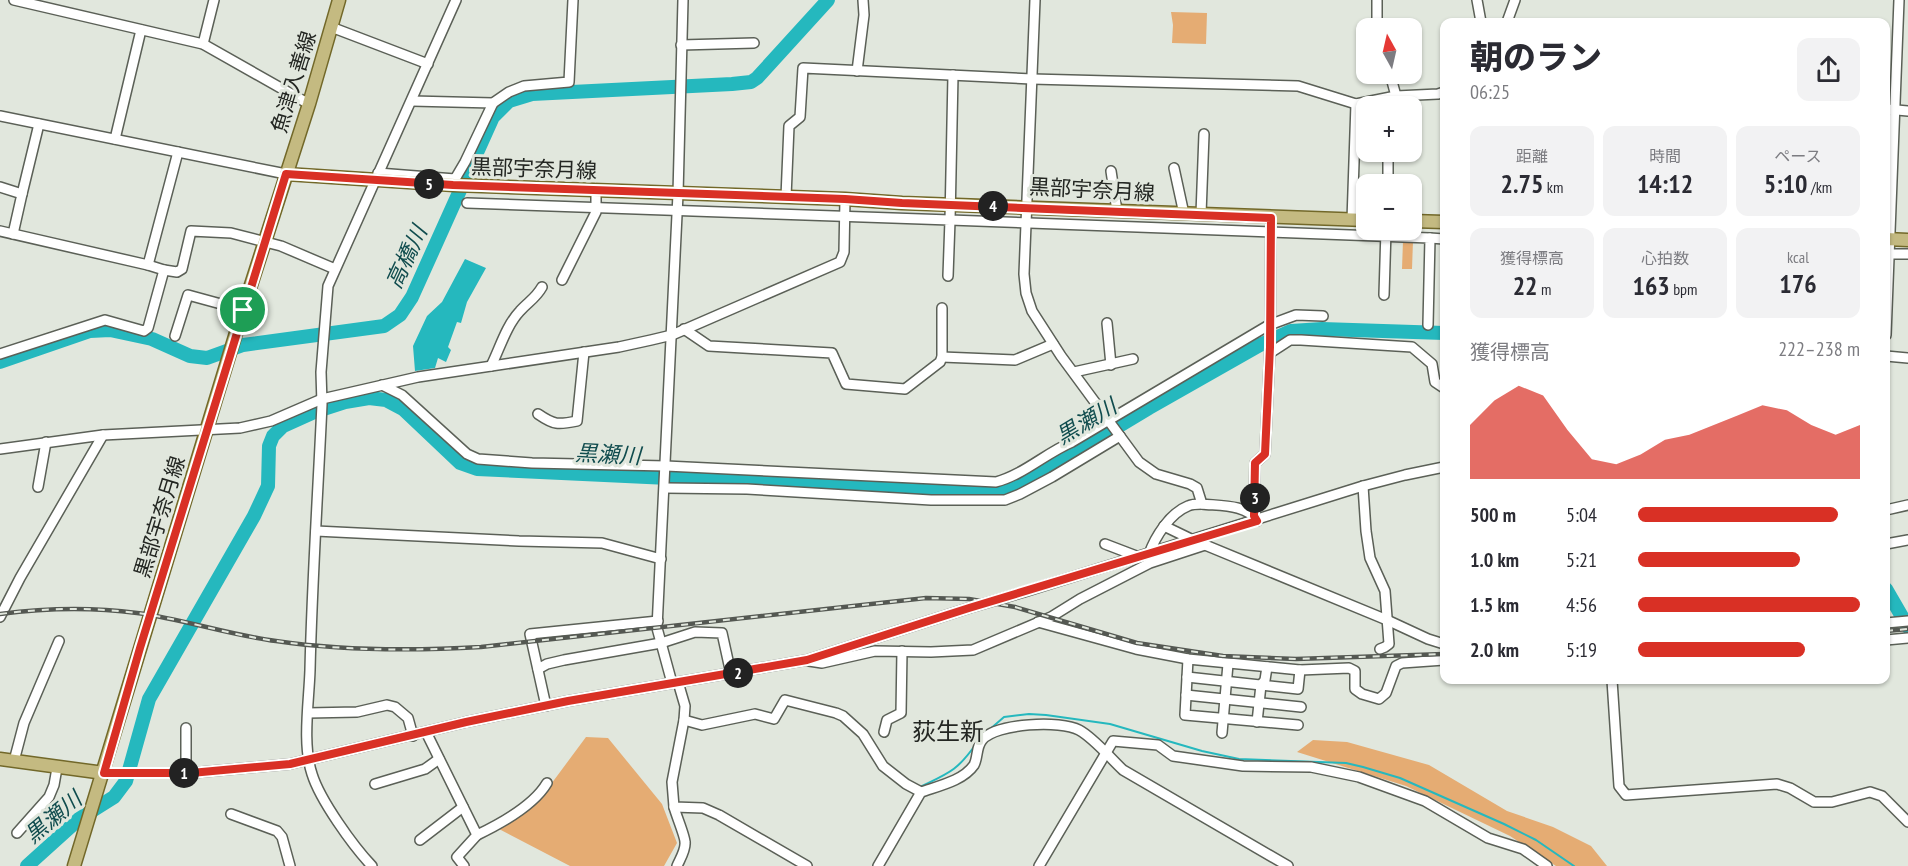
<!DOCTYPE html>
<html lang="ja">
<meta charset="utf-8">
<style>
body{margin:0;font-family:"PT Sans Narrow","Noto Sans JP",sans-serif;background:#f2f2f3;color:#2b2b33;height:100vh;display:flex;flex-direction:column;font-size:22px;white-space:nowrap}
*{box-sizing:border-box;margin:0}
p{font-size:20px;color:#7c7c81}
.icon{flex:none;width:33px;height:33px;fill:none;stroke:currentColor;stroke-width:2;stroke-linecap:round;stroke-linejoin:round}
.map{position:relative;flex:1;overflow:hidden}
.side{position:absolute;left:1440px;top:18px;width:450px;height:666px;display:flex;flex-direction:column;background:#fff;border-radius:12px;box-shadow:0 2px 4px #0004}
.side>*{flex:none}
.needle{width:39px;rotate:352deg}
.tools{position:absolute;left:1356px;top:18px;display:grid;gap:12px}
.tools a{display:grid;place-items:center;width:66px;height:66px;border-radius:12px;background:#fff;box-shadow:0 2px 4px #0004;font-size:30px}
.pin{position:absolute;display:grid;place-items:center;width:51px;height:51px;color:#fff;margin:-26px;border:3px solid #fff;border-radius:50%;box-shadow:0 2px 6px #0007}
.km{position:absolute;width:30px;height:30px;margin:-15px;border-radius:50%;background:#222;color:#fff;font-size:16px;line-height:30px;text-align:center}
.round{display:grid;place-items:center;flex:none;width:63px;height:63px;border-radius:12px;background:#f2f2f3}
.summary{display:flex;align-items:center;justify-content:space-between;height:102px;padding:0 30px}
h1{font-size:33px;font-weight:800;line-height:45px}
.stats{display:grid;grid-template-columns:repeat(3,1fr);gap:9px;height:102px;padding:6px 30px}
.stats div{display:grid;align-content:center;border-radius:12px;background:#f2f2f3;text-align:center}
.stats b{font-size:26px;font-weight:800}
.stats small{font-size:16px;font-weight:400}
.stats p{font-size:16px}
.chart{height:168px;padding:12px 30px}
.chart p{display:flex;justify-content:space-between}
.chart svg{width:100%;height:108px;margin-top:6px;fill:#d93025;opacity:.7}
ul{padding:0 30px;list-style:none;font-size:20px}
li{display:grid;grid-template-columns:96px 72px 1fr;align-items:center;height:45px}
li i{height:15px;border-radius:8px;background:#d93025}
.map>svg:first-child{display:block}
.green{fill:#e5ac73}
.water{fill:#25b8be}
.lines{fill:none;stroke-linecap:round;stroke-linejoin:round}
.stream{stroke:#25b8be;stroke-width:2}
.river{stroke:#25b8be;stroke-width:14}
.minor-casing{stroke:#5b6057;stroke-width:12}
.major-casing{stroke:#726829;stroke-width:15}
.minor{stroke:#fff;stroke-width:9}
.major{stroke:#c4ba81;stroke-width:12}
.rail-casing{stroke:#545852;stroke-width:4.5}
.rail{stroke:#e1e7dd;stroke-width:2;stroke-dasharray:7;stroke-linecap:butt}
.minor-bridge-casing{stroke:#5b6057;stroke-width:12;stroke-linecap:butt}
.minor-bridge{stroke:#fff;stroke-width:9}
.route-casing{stroke:#fff;stroke-width:12}
.route{stroke:#d93025;stroke-width:8}
.labels{text-anchor:middle;stroke-width:6;stroke-linejoin:round;paint-order:stroke}
.street-label{font-size:21px;fill:#232622;stroke:#e1e7dd}
.water-label{font-size:22px;font-style:italic;fill:#104c4e;stroke:#e1e7dd}
.quarter-label{font-size:24px;fill:#232622;stroke:#e1e7dd}
</style>
<div class="map">
<svg width="1908" height="866" viewBox="0 0 1908 866">
<rect width="100%" height="100%" fill="#e1e7dd"/>
<!-- green -->
<g class="green">
<polygon points="1171,12 1207,13 1206,44 1172,43 1173,25"/>
<polygon points="1403,241 1413,241 1412,269 1402,269"/>
<polygon points="586,737 608,738 662,804 677,843 664,866 570,866 499,829 540,799"/>
<polygon points="1313,740 1347,742 1429,765 1507,811 1553,827 1591,846 1607,866 1556,866 1510,836 1406,786 1297,752"/>
</g>
<!-- water -->
<polygon class="water" points="465,259 486,268 467,302 461,323 457,322 448,347 451,350 446,362 438,358 435,368 415,371 413,346 427,316 442,302"/>
<g class="lines">
<!-- stream -->
<g class="stream">
<polyline points="981,737 1004,717 1029,714 1046,715 1110,724 1202,751 1239,759 1346,763 1363,767 1400,778 1504,824 1536,840 1574,866"/>
<path d="M920,787C949,773 957,771 976,744"/>
<polyline points="873,866 917,792"/>
</g>
<!-- river -->
<g class="river">
<polyline points="0,362 90,331 110,330 152,339 190,356 207,358 243,345 384,326 400,315 412,297 493,117 509,101 532,94 732,84 751,82 757,78 828,0"/>
<polyline points="1886,589 1908,627"/>
<polyline points="27,866 79,819 114,797 126,781 149,699 254,516 268,486 269,446 273,436 283,426 314,412 345,402 369,398 386,400 403,409 460,463 477,469 985,493 1016,488 1149,408 1260,345 1291,331 1322,329 1444,333"/>
</g>
<defs>
<g id="minor">
<polyline points="14,0 203,44 309,104"/>
<path d="M1035,0L1024,274L1026,293L1032,311L1061,356L1139,462L1156,474L1190,484L1197,488L1202,504C1219,506 1247,504 1257,521"/>
<polyline points="1377,0 1377,28"/>
<polyline points="1477,0 1481,22"/>
<polyline points="1507,22 1515,0"/>
<polyline points="331,27 428,64"/>
<polyline points="203,44 214,0"/>
<polyline points="681,45 754,43"/>
<polyline points="857,71 864,15 863,0"/>
<polyline points="1390,74 1396,96"/>
<polyline points="953,75 950,220 1430,238 1428,325"/>
<polyline points="412,101 493,103 509,92 524,86 569,82 573,0"/>
<polyline points="1886,109 1908,111"/>
<polyline points="0,116 286,174"/>
<polyline points="115,139 141,30"/>
<polyline points="1174,168 1184,214"/>
<polyline points="1111,171 1117,211"/>
<polyline points="378,173 455,179 465,162 493,103"/>
<polyline points="1388,184 1388,152"/>
<polyline points="0,187 22,194 13,234"/>
<polyline points="22,194 39,124"/>
<polyline points="786,197 789,126 800,117 803,68 1032,79 1298,86 1356,104 1396,96 1438,94 1444,92"/>
<polyline points="467,203 950,220 948,276"/>
<polyline points="1201,214 1204,134"/>
<polyline points="1352,220 1356,104"/>
<polyline points="0,231 148,265 178,152"/>
<polyline points="1430,238 1444,239"/>
<polyline points="1886,254 1908,254"/>
<polyline points="164,270 177,272 182,269 191,231 231,233 281,246 335,269"/>
<polyline points="562,280 596,212 596,191"/>
<polyline points="1384,295 1386,230"/>
<polyline points="1107,323 1111,365"/>
<polyline points="684,329 709,346 832,353 846,384 905,389 940,362 942,357 942,308"/>
<polyline points="1886,335 1899,0"/>
<polyline points="175,336 188,295 243,310"/>
<polyline points="1270,353 1290,340 1301,340 1412,347 1432,364 1435,382 1444,388"/>
<polyline points="0,354 105,320 144,331 148,328 164,270 148,265"/>
<polyline points="1886,356 1908,358"/>
<polyline points="942,357 1015,360 1053,344"/>
<path d="M491,366C500,348 506,326 520,311C528,302 536,298 542,287"/>
<polyline points="1074,372 1133,359"/>
<path d="M382,385L402,395L467,454L478,459L532,463L666,466L996,482C1023,475 1046,453 1072,442L1269,325L1296,315L1323,316"/>
<path d="M538,414C554,425 558,425 577,421L584,352"/>
<polyline points="0,449 103,435 240,428 271,421 322,399 418,377 619,347 651,340 672,335 840,262 844,252 845,199"/>
<polyline points="1363,486 1366,531 1370,558 1385,591 1389,644 1385,647 1380,649"/>
<polyline points="38,487 46,442"/>
<polyline points="665,488 747,489 931,500 1005,500 1020,494 1052,477 1120,436"/>
<polyline points="1886,510 1908,505"/>
<polyline points="1254,516 1255,463 1265,454 1270,347 1271,217"/>
<polyline points="1164,526 1193,540 1387,620 1428,639 1444,644"/>
<polyline points="316,531 519,541 602,543 661,559"/>
<polyline points="1105,544 1139,557"/>
<polyline points="1886,544 1908,540"/>
<path d="M1149,554C1155,537 1170,513 1188,506C1192,504 1198,504 1202,504"/>
<polyline points="1024,592 1363,486 1405,475 1444,467"/>
<polyline points="0,617 20,578 103,435"/>
<polyline points="1038,622 1136,649 1188,659 1300,670 1349,668 1355,671 1355,689 1362,694 1379,699 1386,693 1396,666 1402,663 1444,660"/>
<polyline points="1886,623 1908,621"/>
<polyline points="1886,640 1908,638"/>
<polyline points="1188,659 1185,715 1298,725"/>
<polyline points="809,661 822,663 875,651 931,652 973,650 1051,617 1080,599 1150,563 1205,545"/>
<polyline points="538,669 547,664 564,660 661,643 695,632 722,633 731,674"/>
<polyline points="1187,677 1298,689 1300,670"/>
<polyline points="1612,680 1619,786 1626,795 1777,784 1790,788 1814,802 1832,802 1870,792 1882,796 1908,822"/>
<polyline points="678,682 685,706 684,720 672,782 674,807 703,808 719,815 807,866"/>
<polyline points="672,683 657,628 678,194 683,0"/>
<polyline points="1186,695 1301,707"/>
<polyline points="546,706 530,634 658,621"/>
<polyline points="308,713 357,712 387,705 395,707 408,718 413,736"/>
<polyline points="684,720 702,725 755,714 774,719 785,700 836,713 843,716 863,734 883,766 906,784 921,792"/>
<polyline points="1257,722 1261,685 1265,680 1267,667"/>
<polyline points="426,732 477,835 457,857 464,866"/>
<polyline points="884,732 887,720 901,713 902,651"/>
<polyline points="1222,733 1228,664"/>
<polyline points="14,761 24,723 59,641"/>
<polyline points="104,773 191,773 290,764 466,722 568,701 807,660 969,608"/>
<polyline points="186,773 186,728"/>
<polyline points="375,784 425,769 439,759"/>
<path d="M674,807C676,815 685,836 685,842C686,850 680,859 677,866"/>
<polyline points="231,814 277,831 282,837 290,866"/>
<polyline points="17,833 49,797 54,785 57,768"/>
<path d="M477,835C500,824 534,805 547,783"/>
<polyline points="420,840 463,807"/>
<path d="M372,866C353,846 320,800 312,774C302,744 309,702 310,670C312,581 318,493 322,404L321,372L328,286L456,0"/>
<path d="M878,866L921,792C938,786 963,781 974,765C978,758 976,747 982,740C996,723 1061,720 1079,730C1094,738 1110,758 1123,770L1288,866"/>
<polyline points="1039,866 1113,741 1158,745 1173,756 1243,766 1311,767 1359,777 1425,801 1488,838 1523,849 1547,866"/>
</g>
<g id="major">
<polyline points="286,174 454,185 845,199 902,203 1366,220"/>
<polyline points="1412,221 1444,222"/>
<polyline points="1886,239 1908,240"/>
<polyline points="0,759 104,773"/>
<polyline points="74,866 243,310 309,104 339,0"/>
</g>
</defs>
<!-- minor casing -->
<use href="#minor" class="minor-casing"/>
<!-- major casing -->
<use href="#major" class="major-casing"/>
<!-- minor -->
<use href="#minor" class="minor"/>
<!-- major -->
<use href="#major" class="major"/>
<defs>
<g id="rail">
<path d="M0,614C46,608 91,607 137,613C183,619 229,635 276,641C344,651 412,651 481,647L926,598L969,599L1015,607L1137,643L1223,656L1296,659L1444,654"/>
<polyline points="1886,631 1908,629"/>
</g>
</defs>
<!-- rail casing -->
<use href="#rail" class="rail-casing"/>
<!-- rail -->
<use href="#rail" class="rail"/>
<defs>
<polyline id="minor-bridge" points="969,608 1024,592"/>
</defs>
<!-- minor-bridge casing -->
<use href="#minor-bridge" class="minor-bridge-casing"/>
<!-- minor-bridge -->
<use href="#minor-bridge" class="minor-bridge"/>
</g>
<g class="lines">
<defs>
<polygon id="route" points="286,174 453,185 845,199 902,203 1271,218 1270,347 1265,454 1255,463 1254,516 1257,521 969,608 807,660 568,701 466,722 290,764 191,773 104,773 140,648"/>
</defs>
<!-- route casing -->
<use href="#route" class="route-casing"/>
<!-- route -->
<use href="#route" class="route"/>
</g>
<g class="labels">
<!-- street labels -->
<g class="street-label">
<text transform="translate(294 82) rotate(-73)" y="7">魚津入善線</text>
<text transform="translate(534 169) rotate(2)" y="7">黒部宇奈月線</text>
<text transform="translate(1092 190) rotate(3)" y="7">黒部宇奈月線</text>
<text transform="translate(160 517) rotate(-73)" y="7">黒部宇奈月線</text>
</g>
<!-- water labels -->
<g class="water-label">
<text transform="translate(406 257) rotate(-65)" y="8">高橋川</text>
<text transform="translate(1086 421) rotate(-31)" y="8">黒瀬川</text>
<text transform="translate(608 454) rotate(3)" y="8">黒瀬川</text>
<text transform="translate(53 817) rotate(-40)" y="8">黒瀬川</text>
</g>
<!-- quarter labels -->
<g class="quarter-label">
<text x="948" y="740">荻生新</text>
</g>
</g>
</svg>
<div class="tools">
<a><svg class="needle" viewBox="-14 -14 28 28"><path d="M0-13l5 13h-10z" fill="#e53935"/><path d="M0 13l5-13h-10z" fill="#7c7c81"/></svg></a>
<a>+</a>
<a>−</a>
</div>
<div class="pin" style="left:243px;top:310px;background:#1e9e55"><svg class="icon" aria-label="arrive" viewBox="0 0 24 24"><path d="M6 21V4h12l-3 4 3 4H6"/></svg></div>
<b class="km" style="left:184px;top:773px">1</b>
<b class="km" style="left:738px;top:673px">2</b>
<b class="km" style="left:1255px;top:498px">3</b>
<b class="km" style="left:993px;top:206px">4</b>
<b class="km" style="left:429px;top:184px">5</b>
<section class="side">
<div class="summary"><div><h1>朝のラン</h1><p>06:25</p></div><a class="round"><svg class="icon" aria-label="share" viewBox="0 0 24 24"><path d="M12 15V3M7 8l5-5 5 5M5 13v7h14v-7"/></svg></a></div>
<div class="stats">
<div><p>距離</p><b>2.75<small> km</small></b></div>
<div><p>時間</p><b>14:12</b></div>
<div><p>ペース</p><b>5:10<small> /km</small></b></div>
</div>
<div class="stats">
<div><p>獲得標高</p><b>22<small> m</small></b></div>
<div><p>心拍数</p><b>163<small> bpm</small></b></div>
<div><p>kcal</p><b>176</b></div>
</div>
<div class="chart"><p><span>獲得標高</span>222–238 m</p>
<svg viewBox="0 0 160 44" preserveAspectRatio="none"><path d="M0 44V22L10 12L20 6L30 10L40 24L50 36L60 38L70 34L80 28L90 26L100 22L110 18L120 14L130 16L140 22L150 26L160 22V44z"/></svg>
</div>
<ul>
<li><b>500 m</b>5:04<i style="width:90%"></i></li>
<li><b>1.0 km</b>5:21<i style="width:73%"></i></li>
<li><b>1.5 km</b>4:56<i style="width:100%"></i></li>
<li><b>2.0 km</b>5:19<i style="width:75%"></i></li>
</ul>
</section>
</div>
